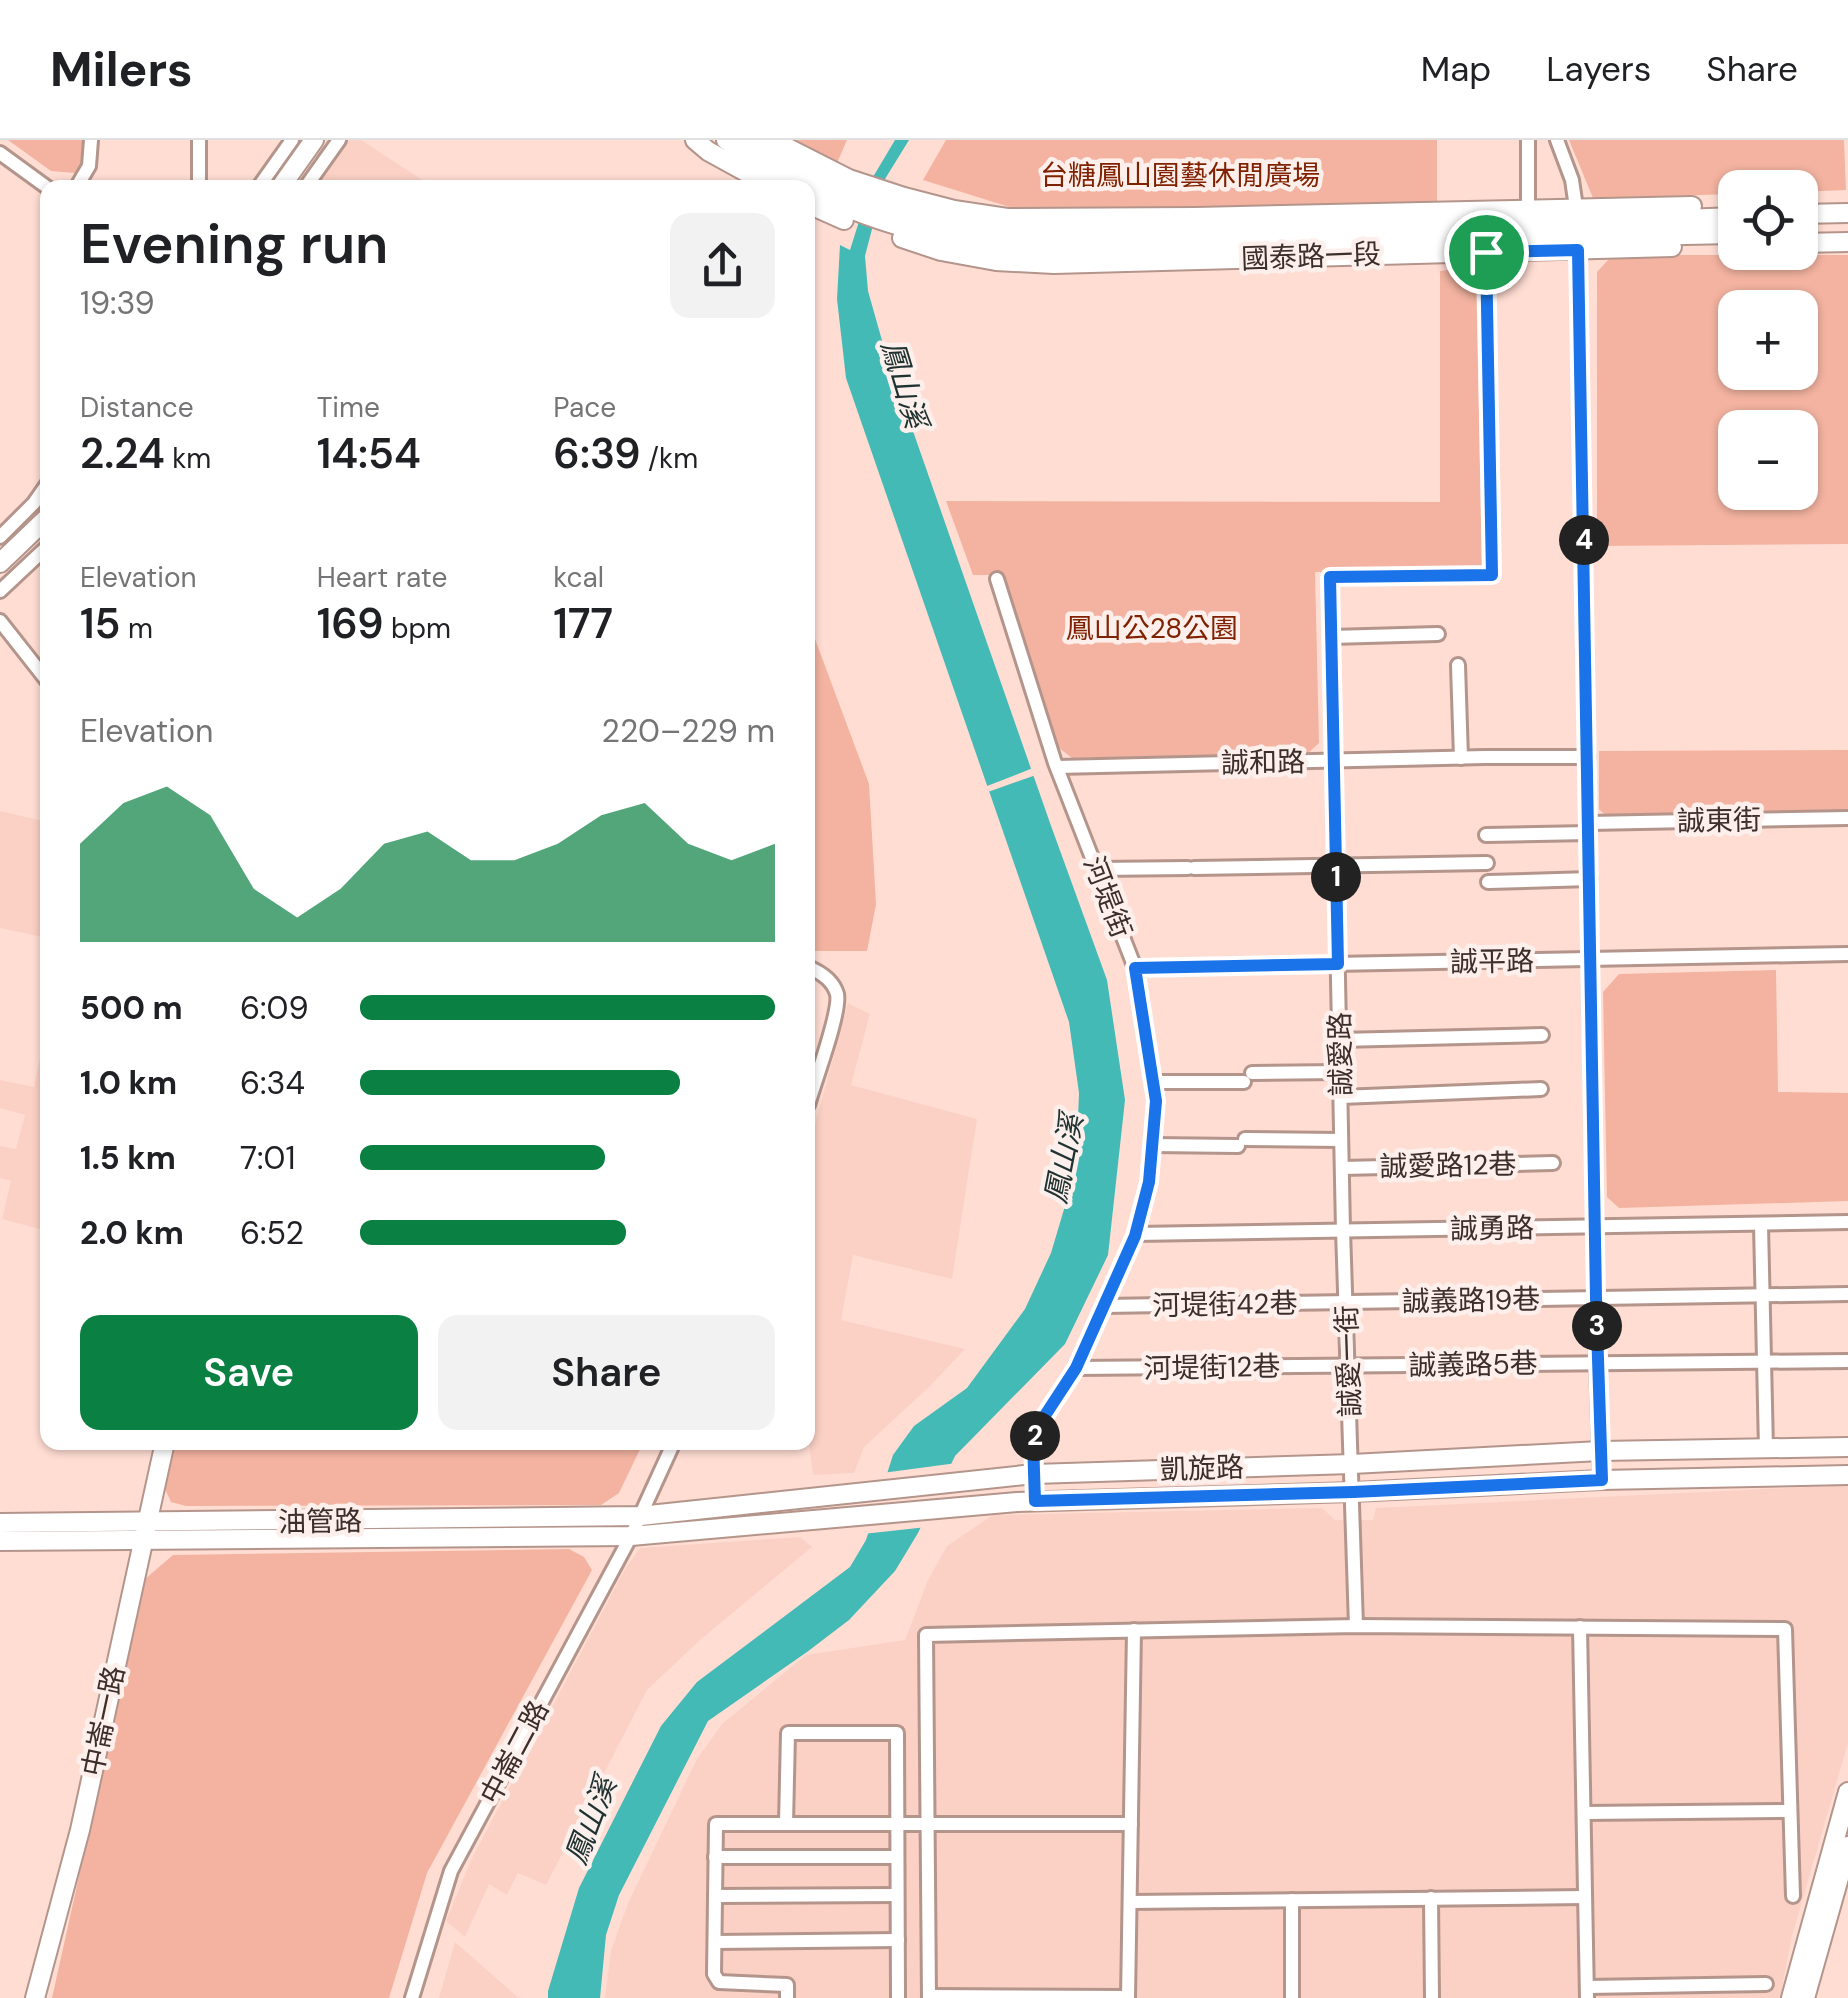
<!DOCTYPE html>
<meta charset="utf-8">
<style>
body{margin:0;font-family:"DM Sans","Noto Sans TC",sans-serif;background:#f2f2f2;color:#202124;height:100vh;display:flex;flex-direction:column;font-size:38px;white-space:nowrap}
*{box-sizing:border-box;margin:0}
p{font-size:32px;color:#757577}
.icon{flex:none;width:55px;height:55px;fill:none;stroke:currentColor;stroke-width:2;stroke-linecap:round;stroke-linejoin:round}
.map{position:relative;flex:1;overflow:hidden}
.panel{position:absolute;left:40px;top:40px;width:775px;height:1270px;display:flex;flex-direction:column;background:#fff;border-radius:20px;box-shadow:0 2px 8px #0004}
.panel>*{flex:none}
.fabs{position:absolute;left:1718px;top:30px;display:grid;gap:20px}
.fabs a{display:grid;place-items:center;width:100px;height:100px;border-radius:20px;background:#fff;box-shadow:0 2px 8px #0004;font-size:50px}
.pin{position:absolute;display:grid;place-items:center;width:85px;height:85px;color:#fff;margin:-42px;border:5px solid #fff;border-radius:50%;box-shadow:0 2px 10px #0007}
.km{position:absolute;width:50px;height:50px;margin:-25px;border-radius:50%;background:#222;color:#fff;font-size:28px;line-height:50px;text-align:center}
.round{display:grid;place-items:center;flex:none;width:105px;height:105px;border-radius:20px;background:#f2f2f2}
.head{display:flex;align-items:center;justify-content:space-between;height:170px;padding:0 40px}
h1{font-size:55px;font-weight:600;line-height:75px}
.metrics{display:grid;grid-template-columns:repeat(3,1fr);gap:15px;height:170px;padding:10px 40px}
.metrics div{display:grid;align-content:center}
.metrics b{font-size:42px;font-weight:600}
.metrics small{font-size:28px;font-weight:400}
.metrics p{font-size:28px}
.chart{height:280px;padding:20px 40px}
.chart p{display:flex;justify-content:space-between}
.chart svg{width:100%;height:180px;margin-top:10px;fill:#0b8043;opacity:.7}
.primary-button{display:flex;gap:20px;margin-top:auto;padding:20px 40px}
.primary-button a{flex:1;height:115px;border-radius:20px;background:#0b8043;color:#fff;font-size:40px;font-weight:600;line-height:115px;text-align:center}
.primary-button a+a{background:#f2f2f2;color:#202124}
ul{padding:0 40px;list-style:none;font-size:32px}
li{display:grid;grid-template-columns:160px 120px 1fr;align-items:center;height:75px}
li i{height:25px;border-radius:12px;background:#0b8043}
header{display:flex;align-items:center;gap:60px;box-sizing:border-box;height:140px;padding:0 50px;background:#fff;border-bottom:2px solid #e0e0e0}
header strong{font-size:48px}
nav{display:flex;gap:55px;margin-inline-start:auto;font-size:35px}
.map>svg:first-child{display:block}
.built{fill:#fbd1c5}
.green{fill:#f3b3a0;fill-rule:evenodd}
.water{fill:#43bab5}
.pier{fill:#ffddd3}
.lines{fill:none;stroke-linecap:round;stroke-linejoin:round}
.street-casing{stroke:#b4958b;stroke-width:18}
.secondary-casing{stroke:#b4958b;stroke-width:22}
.street{stroke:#fff;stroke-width:12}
.secondary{stroke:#fff;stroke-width:18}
.route-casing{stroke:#fff;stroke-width:20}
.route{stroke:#1a73e8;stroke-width:12}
.labels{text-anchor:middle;stroke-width:9;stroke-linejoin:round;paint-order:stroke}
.park-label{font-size:28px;fill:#802201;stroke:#fdefeb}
.street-label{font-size:28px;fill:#3c2f2b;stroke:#fdefeb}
.water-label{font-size:30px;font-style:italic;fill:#1d3231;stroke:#fdefeb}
</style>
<header>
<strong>Milers</strong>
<nav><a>Map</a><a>Layers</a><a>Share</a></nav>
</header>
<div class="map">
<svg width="1848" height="1858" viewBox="0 0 1848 1858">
<rect width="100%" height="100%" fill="#ffddd3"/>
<!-- built -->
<g class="built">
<polygon points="345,0 361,0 433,47 312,48"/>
<polygon points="0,671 47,682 47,798 0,788"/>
<polygon points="848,863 870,874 851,945 977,979 952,1139 853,1115 841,1180 965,1209 929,1247 864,1307 854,1333 813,1335 808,1294 808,1011"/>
<polygon points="47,885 48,1091 47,1091 2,1079 11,1041 0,1038 0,1006 16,1009 25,975 0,968 0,940 34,947"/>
<polygon points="1848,1345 1848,1603 1792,1796 1780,1858 605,1858 611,1810 629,1761 697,1619 722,1584 806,1515 905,1500 928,1440 947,1406 993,1375 1322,1368 1335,1380 1373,1380 1376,1368"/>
<polygon points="800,1397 812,1407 700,1500 647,1550 546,1745 518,1733 507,1755 489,1744 465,1797 446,1781 471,1720 625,1429 640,1408"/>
<polygon points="455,1802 519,1858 439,1858"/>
</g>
<!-- green -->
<g class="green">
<polygon points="8,0 87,0 84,21 75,33 51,31"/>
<polygon points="795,0 847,0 837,23"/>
<polygon points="946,0 1437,0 1437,66 1016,69 923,40"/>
<polygon points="1569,0 1844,0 1846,50 1800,52 1800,48 1735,48 1735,54 1593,58"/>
<path d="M1628,115H1848V404L1597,406V132L1609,119ZM1735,168H1800V232H1735ZM1735,288H1800V352H1735Z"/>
<polygon points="1476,127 1482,429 1315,432 1319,603 1307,614 1072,618 1055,605 1000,435 973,435 946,361 1440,362 1440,131"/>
<polygon points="808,484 812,491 869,644 876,764 867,811 808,811"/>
<polygon points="1848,610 1848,672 1607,677 1599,669 1599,611"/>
<polygon points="1776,830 1778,952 1848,953 1848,1061 1619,1068 1607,1057 1603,852 1619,834"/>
<polygon points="176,1303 176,1302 643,1303 619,1353 601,1365 186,1366 171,1362 165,1349"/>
<polygon points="569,1409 584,1417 592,1430 427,1733 389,1858 52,1858 145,1439 173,1415"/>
</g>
<!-- water -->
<polygon class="water" points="895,0 909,0 885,39 865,116 868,151 885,211 1050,683 1107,840 1125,960 1108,1115 1065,1204 955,1316 918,1393 895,1431 849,1480 807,1512 708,1581 619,1755 606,1795 600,1858 548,1858 548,1851 579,1748 661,1586 697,1542 850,1427 866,1400 893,1315 914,1286 967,1248 1025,1169 1051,1113 1076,1029 1079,953 1069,882 846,238 837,159 840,105 850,110 873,37"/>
<!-- pier -->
<g class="pier">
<polygon points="1033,628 1036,635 985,653 982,648"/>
<polygon points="957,1323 927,1387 863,1394 882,1333"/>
</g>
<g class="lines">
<defs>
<g id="street">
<polyline points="1557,0 1572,40 1577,74"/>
<polyline points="0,13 48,48"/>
<polyline points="76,48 89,26 91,0"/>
<polyline points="199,48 199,0"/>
<polyline points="258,48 292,0"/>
<polyline points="305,48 339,0"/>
<polyline points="1528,70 1528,0"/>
<polyline points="1578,104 1597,1223 1601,1340"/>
<polyline points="0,397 34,363 48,343"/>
<polyline points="997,439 1055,623 1135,828 1156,961 1149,1041 1135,1096 1075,1228 1042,1279 1033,1302 1035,1361"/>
<polyline points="0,451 48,406"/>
<polyline points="0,481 48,542"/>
<polyline points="1331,497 1438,494"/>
<polyline points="1458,525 1461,618"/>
<polyline points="1057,627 1485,617 1588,617"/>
<polyline points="1589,683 1848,678"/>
<polyline points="1486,695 1589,693"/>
<polyline points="1194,728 1487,723"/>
<polyline points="1097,729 1188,728"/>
<polyline points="1488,742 1590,739"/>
<path d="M808,827C820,832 833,840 837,854C841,872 814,943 808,965"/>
<polyline points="1135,828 1848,814"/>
<polyline points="1340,900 1542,895"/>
<polyline points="1252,933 1340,932"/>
<polyline points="1154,942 1244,942"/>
<polyline points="1341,957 1541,949"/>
<polyline points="1245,999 1341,1000"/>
<polyline points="1152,1005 1238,1006"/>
<polyline points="1342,1028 1553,1023"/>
<polyline points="1761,1085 1766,1309"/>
<polyline points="1136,1094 1848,1082"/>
<polyline points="1104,1166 1848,1154"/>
<polyline points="1075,1228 1848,1221"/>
<polyline points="1356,1486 1343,1090 1330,437 1492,435 1486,112"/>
<polyline points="1580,1487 1587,1858"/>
<polyline points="1584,1673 1790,1671"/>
<polyline points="786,1684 788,1593 897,1593 898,1858"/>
<polyline points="715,1717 897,1717"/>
<polyline points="715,1756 897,1755"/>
<polyline points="1431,1758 1432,1858"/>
<polyline points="1292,1760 1292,1858"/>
<polyline points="1130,1762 1585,1757"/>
<polyline points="715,1802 898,1800"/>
<polyline points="1587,1847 1766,1844"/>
<polyline points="929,1856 1128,1857"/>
<polyline points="412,1858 451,1731 631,1396 674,1302"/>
<polyline points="787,1858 787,1845 719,1842 714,1834 716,1684 1131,1684"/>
<polyline points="929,1858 926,1495 1356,1486 1785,1489 1793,1756"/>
<polyline points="1128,1858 1134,1490"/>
</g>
<g id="secondary">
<polyline points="695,0 708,11 775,48"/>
<polyline points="726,0 759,24 804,48"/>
<path d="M750,0C767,13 785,21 804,30C868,62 934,81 1005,92L1578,83L1735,77"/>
<polyline points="772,0 849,39 904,57 954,70 1007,78 1196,77 1692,66"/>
<polyline points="280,48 314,0"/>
<path d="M808,49C869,82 938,98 1006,109L1735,94"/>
<polyline points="808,64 844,80"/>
<polyline points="1800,74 1848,73"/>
<polyline points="902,98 941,111 996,121 1054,124 1672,107"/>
<polyline points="1800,103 1848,102"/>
<polyline points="0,423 48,377"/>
<polyline points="0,1383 640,1376 1034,1334 1352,1324 1600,1311 1848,1307"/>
<polyline points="0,1401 631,1396 1017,1362 1353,1352 1601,1340 1848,1335"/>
<polyline points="35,1858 80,1690 165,1302"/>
<polyline points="1791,1858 1848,1652"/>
<polyline points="1805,1858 1848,1706"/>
</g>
</defs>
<!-- street casing -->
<use href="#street" class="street-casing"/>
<!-- secondary casing -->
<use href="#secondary" class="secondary-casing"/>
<!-- street -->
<use href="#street" class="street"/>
<!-- secondary -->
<use href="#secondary" class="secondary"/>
</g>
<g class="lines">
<defs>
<polygon id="route" points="1578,110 1596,1158 1602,1340 1353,1352 1035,1361 1033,1302 1042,1280 1076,1228 1135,1096 1149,1042 1156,961 1135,828 1338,824 1330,437 1492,435 1486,112"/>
</defs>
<!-- route casing -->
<use href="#route" class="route-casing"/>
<!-- route -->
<use href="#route" class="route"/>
</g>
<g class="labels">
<!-- park labels -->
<g class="park-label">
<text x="1180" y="45">台糖鳳山園藝休閒廣場</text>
<text x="1152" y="498">鳳山公28公園</text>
</g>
<!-- street labels -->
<g class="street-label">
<text transform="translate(1311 116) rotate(-2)" y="10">國泰路一段</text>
<text transform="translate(1263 622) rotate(-1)" y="10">誠和路</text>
<text transform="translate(1719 680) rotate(-1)" y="10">誠東街</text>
<text transform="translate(1108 757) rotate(69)" y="10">河堤街</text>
<text transform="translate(1492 821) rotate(-1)" y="10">誠平路</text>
<text transform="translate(1340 914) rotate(-91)" y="10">誠愛路</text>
<text transform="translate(1448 1025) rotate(-1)" y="10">誠愛路12巷</text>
<text transform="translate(1492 1088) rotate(-1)" y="10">誠勇路</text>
<text transform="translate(1471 1160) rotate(-1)" y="10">誠義路19巷</text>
<text transform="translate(1225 1164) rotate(-1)" y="10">河堤街42巷</text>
<text transform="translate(1348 1221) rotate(-92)" y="10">誠愛一街</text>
<text transform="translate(1473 1224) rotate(-1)" y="10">誠義路5巷</text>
<text transform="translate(1212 1227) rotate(-1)" y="10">河堤街12巷</text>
<text transform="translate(1202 1328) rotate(-2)" y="10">凱旋路</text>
<text transform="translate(320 1381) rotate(-1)" y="10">油管路</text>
<text transform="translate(103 1581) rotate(-78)" y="10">中崙一路</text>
<text transform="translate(514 1612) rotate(-62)" y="10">中崙二路</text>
</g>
<!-- water labels -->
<g class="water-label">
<text transform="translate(904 244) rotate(73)" y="10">鳳山溪</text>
<text transform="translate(1064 1019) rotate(-79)" y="10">鳳山溪</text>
<text transform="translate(591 1681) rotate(-69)" y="10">鳳山溪</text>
</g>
</g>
</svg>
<div class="fabs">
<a><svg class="icon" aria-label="locate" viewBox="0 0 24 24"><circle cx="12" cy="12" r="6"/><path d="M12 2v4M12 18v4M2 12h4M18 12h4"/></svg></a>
<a>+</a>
<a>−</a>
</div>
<div class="pin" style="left:1486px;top:112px;background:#1e9e55"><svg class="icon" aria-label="arrive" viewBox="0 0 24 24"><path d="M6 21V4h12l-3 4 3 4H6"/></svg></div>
<b class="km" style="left:1336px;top:737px">1</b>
<b class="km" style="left:1035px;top:1296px">2</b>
<b class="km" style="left:1597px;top:1186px">3</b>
<b class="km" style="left:1584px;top:400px">4</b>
<section class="panel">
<div class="head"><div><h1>Evening run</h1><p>19:39</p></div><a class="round"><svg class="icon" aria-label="share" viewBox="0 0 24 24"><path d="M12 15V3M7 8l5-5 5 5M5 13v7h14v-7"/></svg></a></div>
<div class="metrics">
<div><p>Distance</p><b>2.24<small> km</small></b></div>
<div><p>Time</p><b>14:54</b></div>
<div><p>Pace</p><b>6:39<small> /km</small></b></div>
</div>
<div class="metrics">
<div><p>Elevation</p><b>15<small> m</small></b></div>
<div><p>Heart rate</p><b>169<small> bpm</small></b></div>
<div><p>kcal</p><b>177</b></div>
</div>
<div class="chart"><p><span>Elevation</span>220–229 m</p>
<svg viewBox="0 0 160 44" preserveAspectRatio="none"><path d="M0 44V20L10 10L20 6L30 13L40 31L50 38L60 31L70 20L80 17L90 24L100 24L110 20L120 13L130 10L140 20L150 24L160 20V44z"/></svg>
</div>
<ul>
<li><b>500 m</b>6:09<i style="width:100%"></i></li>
<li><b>1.0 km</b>6:34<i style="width:77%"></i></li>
<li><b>1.5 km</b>7:01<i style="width:59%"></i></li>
<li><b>2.0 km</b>6:52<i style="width:64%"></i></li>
</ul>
<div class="primary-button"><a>Save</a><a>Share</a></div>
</section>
</div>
